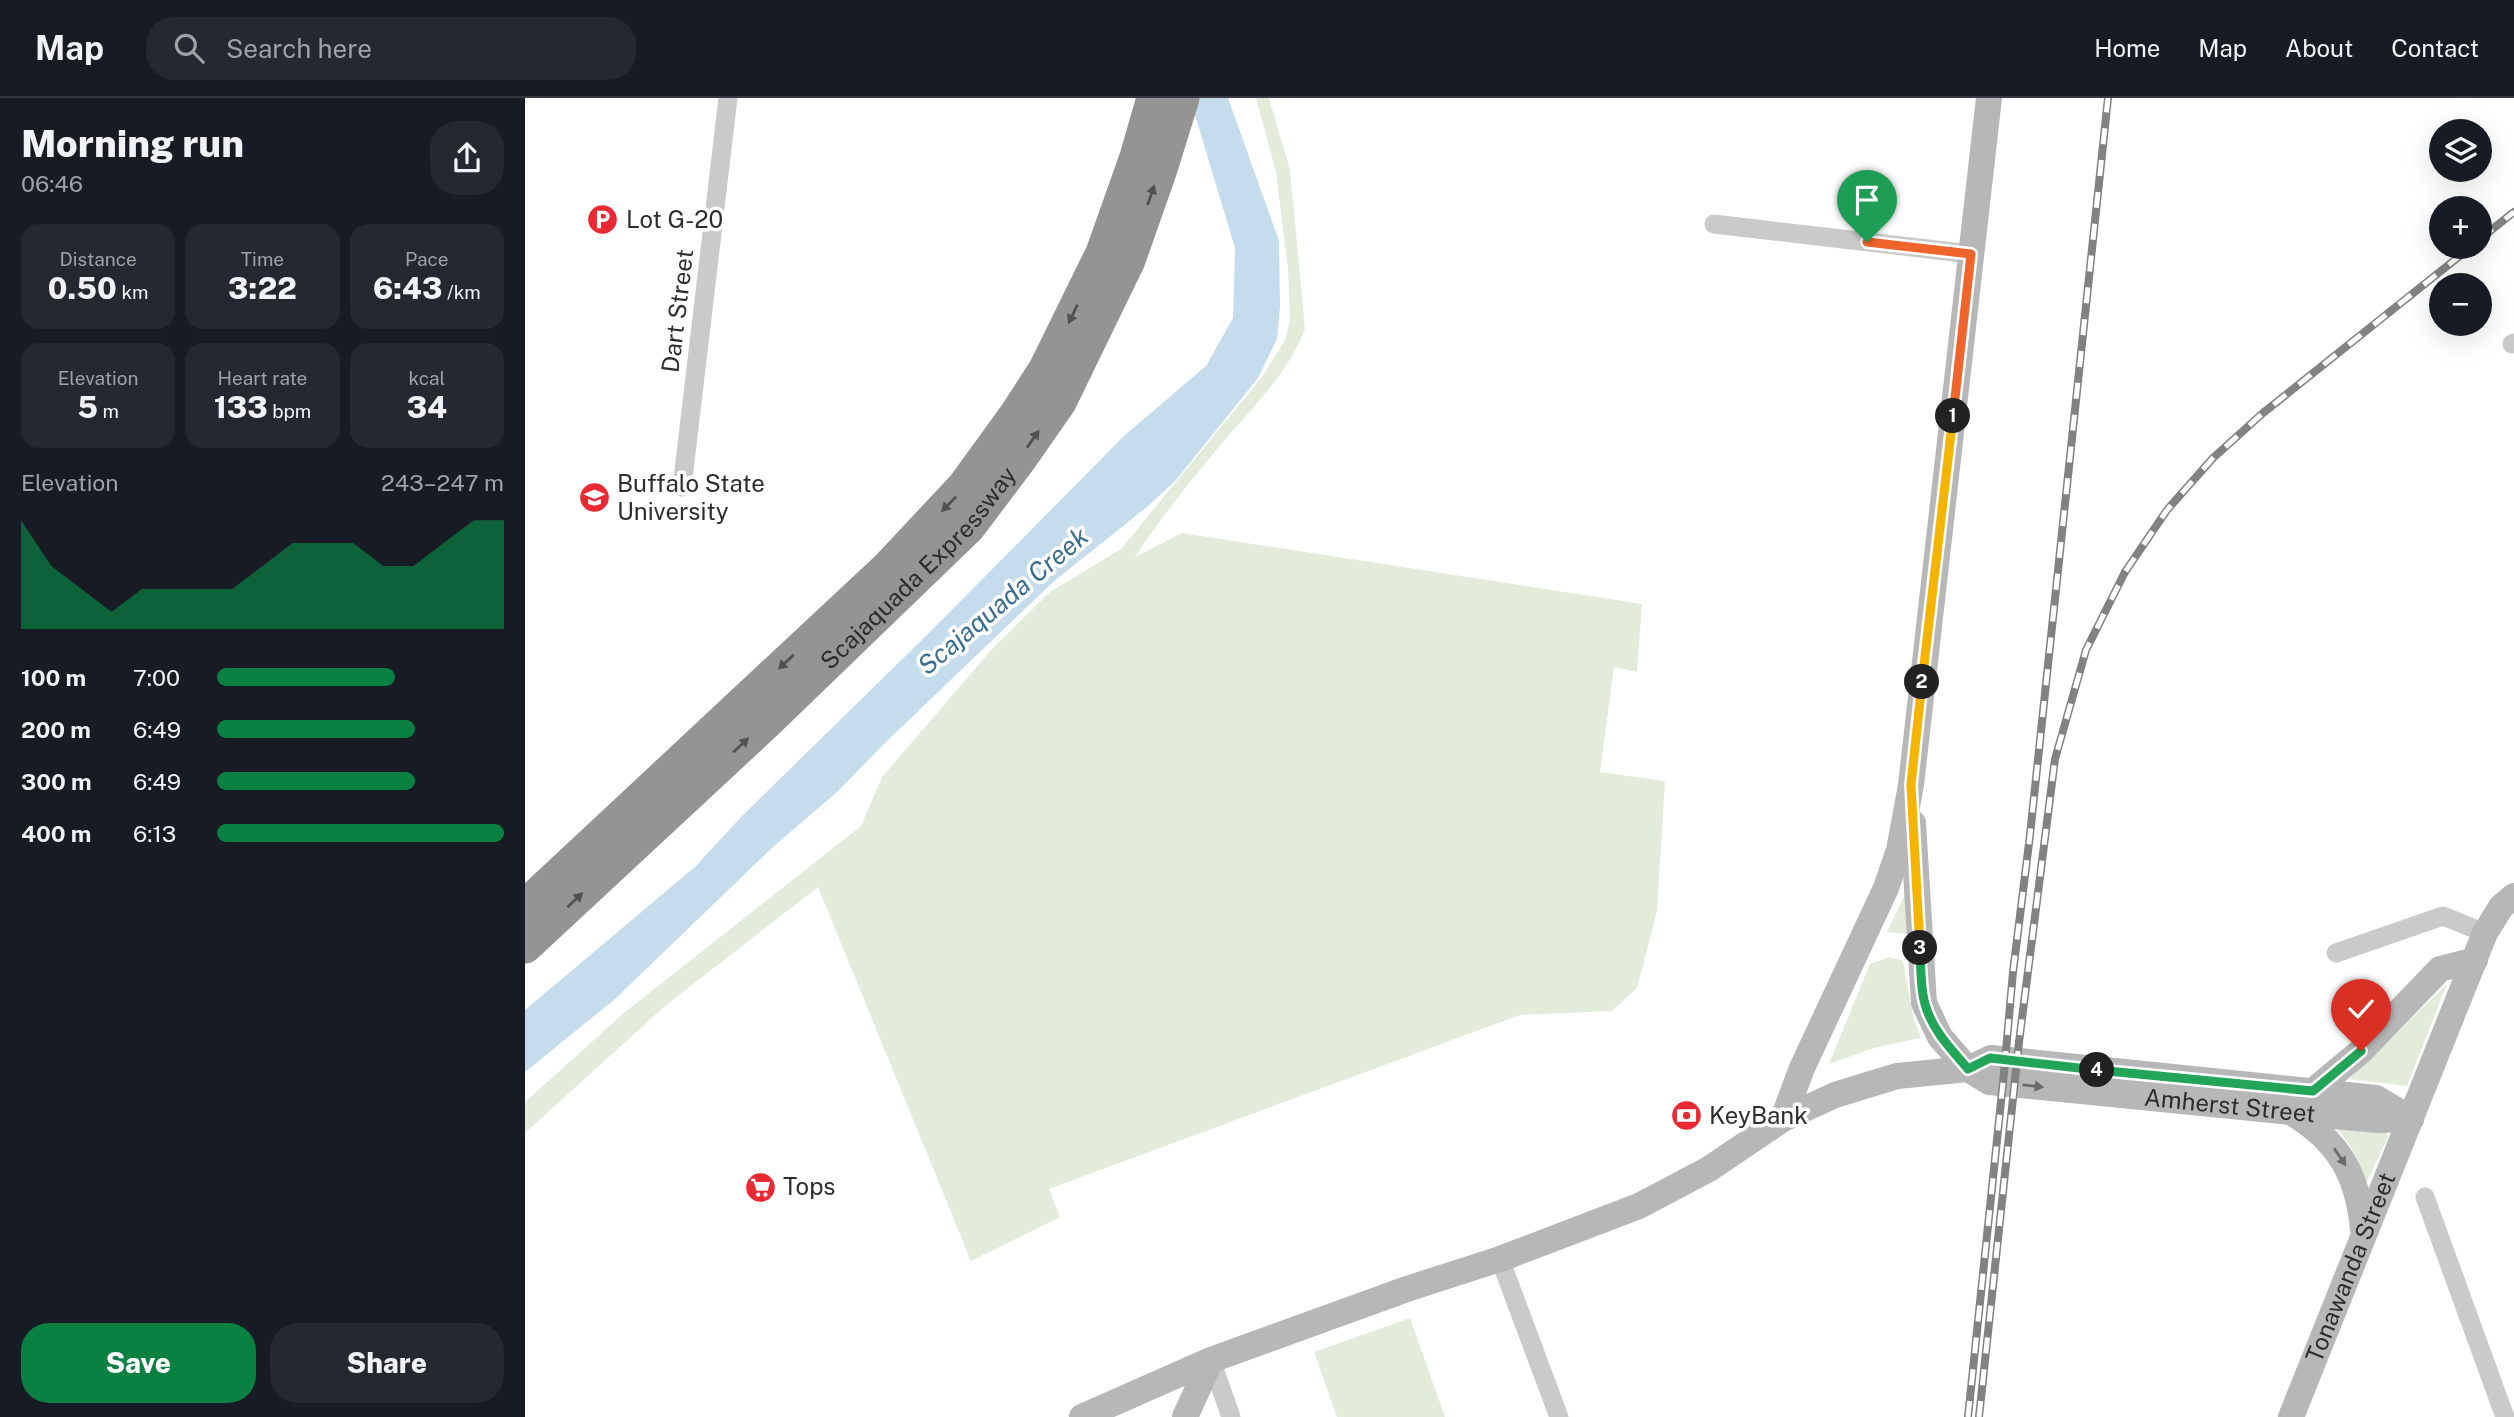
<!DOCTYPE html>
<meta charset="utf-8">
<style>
body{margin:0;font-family:"Public Sans",sans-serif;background:#242831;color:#f1f3f6;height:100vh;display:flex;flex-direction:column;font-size:26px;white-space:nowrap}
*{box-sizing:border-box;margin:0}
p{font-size:23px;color:#9ea1a6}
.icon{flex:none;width:38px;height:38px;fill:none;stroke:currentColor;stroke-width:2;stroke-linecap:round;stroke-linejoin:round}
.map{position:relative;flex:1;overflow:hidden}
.details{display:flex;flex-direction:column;background:#171b24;width:525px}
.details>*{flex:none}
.tools{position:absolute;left:1904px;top:21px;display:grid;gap:14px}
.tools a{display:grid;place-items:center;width:63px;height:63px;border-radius:50%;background:#171b24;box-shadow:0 7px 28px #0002;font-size:35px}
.pin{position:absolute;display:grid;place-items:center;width:60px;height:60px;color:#fff;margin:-72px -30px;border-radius:50% 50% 50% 0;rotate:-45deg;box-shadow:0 0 7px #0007}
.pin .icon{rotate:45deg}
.km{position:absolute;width:35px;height:35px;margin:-18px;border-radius:50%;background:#222;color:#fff;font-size:19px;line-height:35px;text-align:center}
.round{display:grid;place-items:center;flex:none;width:74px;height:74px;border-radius:28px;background:#242831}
.overview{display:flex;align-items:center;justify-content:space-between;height:119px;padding:0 21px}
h1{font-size:38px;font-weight:800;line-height:52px}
.figures{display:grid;grid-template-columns:repeat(3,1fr);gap:10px;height:119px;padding:7px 21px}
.figures div{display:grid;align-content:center;border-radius:18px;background:#242831;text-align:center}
.figures b{font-size:30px;font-weight:800}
.figures small{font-size:19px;font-weight:400}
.figures p{font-size:19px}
.chart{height:196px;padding:14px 21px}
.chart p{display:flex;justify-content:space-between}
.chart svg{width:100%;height:126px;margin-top:7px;fill:#0b8043;opacity:.7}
.cta{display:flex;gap:14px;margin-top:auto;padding:14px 21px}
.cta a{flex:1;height:80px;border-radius:28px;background:#0b8043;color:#fff;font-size:28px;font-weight:800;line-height:80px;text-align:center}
.cta a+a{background:#242831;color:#f1f3f6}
ul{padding:0 21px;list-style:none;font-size:23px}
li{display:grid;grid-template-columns:112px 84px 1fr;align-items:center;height:52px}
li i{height:18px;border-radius:9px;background:#0b8043}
header{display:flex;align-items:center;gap:42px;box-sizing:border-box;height:98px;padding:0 35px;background:#171b24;border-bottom:2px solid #363941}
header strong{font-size:33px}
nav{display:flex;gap:38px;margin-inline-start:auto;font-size:24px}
.search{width:490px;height:63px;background:#242831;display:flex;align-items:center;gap:18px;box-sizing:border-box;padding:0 24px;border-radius:28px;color:#9ea1a6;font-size:26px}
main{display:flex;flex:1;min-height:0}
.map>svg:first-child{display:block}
.green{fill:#e3ebda}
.water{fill:#c5dcec}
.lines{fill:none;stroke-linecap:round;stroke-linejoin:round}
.street{stroke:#cacaca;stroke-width:19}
.secondary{stroke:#b7b7b7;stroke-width:26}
.highway{stroke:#949494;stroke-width:35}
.rail-casing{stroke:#828282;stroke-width:8}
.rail{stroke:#fff;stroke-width:5;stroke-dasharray:16;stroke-linecap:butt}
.oneway{fill:#515151}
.oneway2{fill:#6b6b6b}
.split-1-casing{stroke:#fff;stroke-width:14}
.split-2-casing{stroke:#fff;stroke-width:14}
.split-3-casing{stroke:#fff;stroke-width:14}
.split-4-casing{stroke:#fff;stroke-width:14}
.split-5-casing{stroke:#fff;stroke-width:14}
.split-1{stroke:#f0652b;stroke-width:9}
.split-2{stroke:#f5b400;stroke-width:9}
.split-3{stroke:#f5b400;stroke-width:9}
.split-4{stroke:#22a559;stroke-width:9}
.split-5{stroke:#22a559;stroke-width:9}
.labels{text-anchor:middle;stroke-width:7;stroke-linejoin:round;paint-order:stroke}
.poi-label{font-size:24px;fill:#2d2d2d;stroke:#fff;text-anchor:start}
.street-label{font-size:24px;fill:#2d2d2d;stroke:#fff}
.water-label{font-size:26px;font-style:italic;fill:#396d91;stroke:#fff}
</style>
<header>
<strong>Map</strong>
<div class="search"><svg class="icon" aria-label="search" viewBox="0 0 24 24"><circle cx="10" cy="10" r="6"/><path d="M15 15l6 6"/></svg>Search here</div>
<nav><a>Home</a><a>Map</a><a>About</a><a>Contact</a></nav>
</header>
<main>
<section class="details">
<div class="overview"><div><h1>Morning run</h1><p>06:46</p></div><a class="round"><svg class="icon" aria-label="share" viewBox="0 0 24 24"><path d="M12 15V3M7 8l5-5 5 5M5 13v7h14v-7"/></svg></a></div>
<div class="figures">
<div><p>Distance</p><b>0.50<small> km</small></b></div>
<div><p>Time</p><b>3:22</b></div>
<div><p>Pace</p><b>6:43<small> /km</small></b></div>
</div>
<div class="figures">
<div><p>Elevation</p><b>5<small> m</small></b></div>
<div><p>Heart rate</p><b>133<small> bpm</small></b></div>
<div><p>kcal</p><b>34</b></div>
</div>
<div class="chart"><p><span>Elevation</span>243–247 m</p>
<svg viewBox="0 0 160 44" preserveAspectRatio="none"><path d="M0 44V6L10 22L20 30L30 38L40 30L50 30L60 30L70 30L80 22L90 14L100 14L110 14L120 22L130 22L140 14L150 6L160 6V44z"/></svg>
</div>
<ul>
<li><b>100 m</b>7:00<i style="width:62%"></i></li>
<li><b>200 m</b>6:49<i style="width:69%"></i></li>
<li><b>300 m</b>6:49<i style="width:69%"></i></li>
<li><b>400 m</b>6:13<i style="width:100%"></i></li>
</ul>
<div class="cta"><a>Save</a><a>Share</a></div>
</section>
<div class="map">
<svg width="1989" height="1319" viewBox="0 0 1989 1319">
<rect width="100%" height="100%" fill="#fff"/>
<!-- green -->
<g class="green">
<path d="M731,0H744L765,72L780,231C763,275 729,308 698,344C667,381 636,419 610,459L657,435L1117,506L1112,574L1089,569L1075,674L1140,683L1132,813L1112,890L1087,913L995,917L524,1091L535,1119L446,1163L293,789L140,908L0,1035V1004L100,914L336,728L357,679L467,551L525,494L596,451L737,279L760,242L765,222L763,171L751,74Z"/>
<polygon points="1381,794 1382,836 1362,834"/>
<polygon points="1364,859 1378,863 1389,922 1396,940 1352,949 1304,966 1345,866"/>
<polygon points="1922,886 1882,988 1824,981"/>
<path d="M1805,1024L1861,1032L1863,1039L1841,1086C1834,1062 1824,1041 1805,1024Z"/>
<polygon points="885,1220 920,1319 812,1319 789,1254"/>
</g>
<!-- water -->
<polygon class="water" points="661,0 703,0 754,143 755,209 752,241 733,280 651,382 623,408 528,484 363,642 312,694 249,748 90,901 0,974 0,912 171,768 216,719 408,531 600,337 681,268 708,220 710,150 670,17"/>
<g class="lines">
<!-- street -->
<g class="street">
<polyline points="1189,126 1446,156"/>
<polyline points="1987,246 1989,245"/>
<polyline points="157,389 203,0"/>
<polyline points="1811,855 1918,818 1960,835"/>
<polyline points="1900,1099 1980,1319"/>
<polyline points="975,1161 1034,1319"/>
<polyline points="686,1262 706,1319"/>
</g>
<!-- secondary -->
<g class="secondary">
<path id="s1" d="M1388,725L1399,905L1415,939L1443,971L1464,984L1765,1014L1853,1022L1886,1021"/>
<polyline points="1788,993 1836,953 1915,871 1950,862"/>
<path d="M1767,1015C1814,1043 1833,1078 1838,1131"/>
<polyline points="1258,1021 1277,970 1361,790 1374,752 1386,687 1464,0"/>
<polyline points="557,1319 686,1262 882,1191 975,1161 1114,1108 1184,1071 1258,1021 1310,997 1372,978 1443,971 1466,960 1851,1000 1886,1021"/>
<polyline points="660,1319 686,1262"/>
<path id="s2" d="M1766,1319L1960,835L1976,809L1989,798"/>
</g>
<!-- highway -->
<g class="highway">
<polyline points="0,809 363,470 439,389 492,316 521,271 578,155 612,59 629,0"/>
<path id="s3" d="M0,848L242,623L443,429L495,360L534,304L603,162L634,74L657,0"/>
</g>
<defs>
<g id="rail">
<polyline points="1955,141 1989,114"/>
<polyline points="1443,1319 1479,975 1488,874 1505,737 1583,0"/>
<polyline points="1454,1319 1494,944 1530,661 1561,552 1600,474 1642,412 1688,360 1738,315 1946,149"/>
</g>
</defs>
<!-- rail casing -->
<use href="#rail" class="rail-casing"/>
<!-- rail -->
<use href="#rail" class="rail"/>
</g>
<!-- one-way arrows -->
<defs><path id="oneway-solid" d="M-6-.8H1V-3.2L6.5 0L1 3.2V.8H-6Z" transform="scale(1.75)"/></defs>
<g class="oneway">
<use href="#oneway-solid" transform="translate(626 97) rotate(-71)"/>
<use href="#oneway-solid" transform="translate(548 216) rotate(116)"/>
<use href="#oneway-solid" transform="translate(508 341) rotate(-55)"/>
<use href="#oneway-solid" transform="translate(424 406) rotate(134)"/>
<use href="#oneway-solid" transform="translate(261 564) rotate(137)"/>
<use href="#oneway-solid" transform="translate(216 647) rotate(-43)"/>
<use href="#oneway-solid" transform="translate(50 802) rotate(-43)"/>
</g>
<g class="oneway2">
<use href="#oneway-solid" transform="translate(1508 988) rotate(6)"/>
<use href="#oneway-solid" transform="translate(1815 1059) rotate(56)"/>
</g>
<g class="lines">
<defs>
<polyline id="split-1" points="1342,144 1446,156 1428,318"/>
<polyline id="split-2" points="1397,584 1428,318"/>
<polyline id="split-3" points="1395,850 1386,687 1397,584"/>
<path id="split-4" d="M1395,850C1396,868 1395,889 1400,906C1407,932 1426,951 1443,971L1465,960L1572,972"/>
<polyline id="split-5" points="1572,972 1788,993 1836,953"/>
</defs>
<!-- split-1 casing -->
<use href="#split-1" class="split-1-casing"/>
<!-- split-2 casing -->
<use href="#split-2" class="split-2-casing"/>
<!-- split-3 casing -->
<use href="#split-3" class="split-3-casing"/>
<!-- split-4 casing -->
<use href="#split-4" class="split-4-casing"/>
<!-- split-5 casing -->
<use href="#split-5" class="split-5-casing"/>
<!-- split-1 -->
<use href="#split-1" class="split-1"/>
<!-- split-2 -->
<use href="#split-2" class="split-2"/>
<!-- split-3 -->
<use href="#split-3" class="split-3"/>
<!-- split-4 -->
<use href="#split-4" class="split-4"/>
<!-- split-5 -->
<use href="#split-5" class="split-5"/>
</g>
<!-- icons -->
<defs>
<symbol id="parking-disc" viewBox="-11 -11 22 22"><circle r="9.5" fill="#ea2933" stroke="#fff"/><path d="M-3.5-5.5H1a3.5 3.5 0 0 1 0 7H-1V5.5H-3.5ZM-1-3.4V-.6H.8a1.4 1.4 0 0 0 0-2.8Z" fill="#fff"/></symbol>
<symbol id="university-disc" viewBox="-11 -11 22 22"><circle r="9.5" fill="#ea2933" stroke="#fff"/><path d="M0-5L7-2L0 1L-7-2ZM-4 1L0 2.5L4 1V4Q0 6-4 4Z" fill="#fff"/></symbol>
<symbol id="bank-disc" viewBox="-11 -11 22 22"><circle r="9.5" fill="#ea2933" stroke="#fff"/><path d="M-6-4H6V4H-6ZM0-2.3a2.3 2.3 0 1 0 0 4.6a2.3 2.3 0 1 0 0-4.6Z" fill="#fff"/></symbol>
<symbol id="supermarket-disc" viewBox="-11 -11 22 22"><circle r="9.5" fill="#ea2933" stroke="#fff"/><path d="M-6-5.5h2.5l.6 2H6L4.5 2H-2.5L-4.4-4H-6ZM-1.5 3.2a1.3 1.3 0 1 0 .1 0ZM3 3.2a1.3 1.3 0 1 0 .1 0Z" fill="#fff"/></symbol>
</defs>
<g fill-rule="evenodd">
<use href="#parking-disc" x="60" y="104" width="35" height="35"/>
<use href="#university-disc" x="52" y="382" width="35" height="35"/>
<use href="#bank-disc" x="1144" y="1000" width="35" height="35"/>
<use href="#supermarket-disc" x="218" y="1072" width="35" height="35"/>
</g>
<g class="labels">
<!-- poi labels -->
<g class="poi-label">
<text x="101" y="130">Lot G-20</text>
<text x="92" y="394">Buffalo State<tspan x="92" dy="28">University</tspan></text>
<text x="1184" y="1026">KeyBank</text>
<text x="258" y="1097">Tops</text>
</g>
<!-- street labels -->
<g class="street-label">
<text transform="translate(153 213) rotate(-83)" y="8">Dart Street</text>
<text dy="8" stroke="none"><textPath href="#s3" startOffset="546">Scajaquada Expressway</textPath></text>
<text dy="8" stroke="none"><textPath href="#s1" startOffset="527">Amherst Street</textPath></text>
<text dy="8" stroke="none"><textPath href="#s2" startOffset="161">Tonawanda Street</textPath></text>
</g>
<!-- water labels -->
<g class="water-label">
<text transform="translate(478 503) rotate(-40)" y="9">Scajaquada Creek</text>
</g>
</g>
</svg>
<div class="tools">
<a><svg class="icon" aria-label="layers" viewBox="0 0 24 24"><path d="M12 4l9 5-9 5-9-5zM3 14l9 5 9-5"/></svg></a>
<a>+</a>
<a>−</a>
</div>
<div class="pin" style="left:1342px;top:144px;background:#1e9e55"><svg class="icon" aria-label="arrive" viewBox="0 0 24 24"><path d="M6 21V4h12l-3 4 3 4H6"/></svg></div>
<div class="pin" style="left:1836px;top:953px;background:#d93025"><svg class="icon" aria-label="check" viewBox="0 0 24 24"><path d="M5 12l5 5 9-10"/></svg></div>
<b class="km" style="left:1428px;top:318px">1</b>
<b class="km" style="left:1397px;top:584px">2</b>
<b class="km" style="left:1395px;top:850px">3</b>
<b class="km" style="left:1572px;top:972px">4</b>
</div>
</main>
